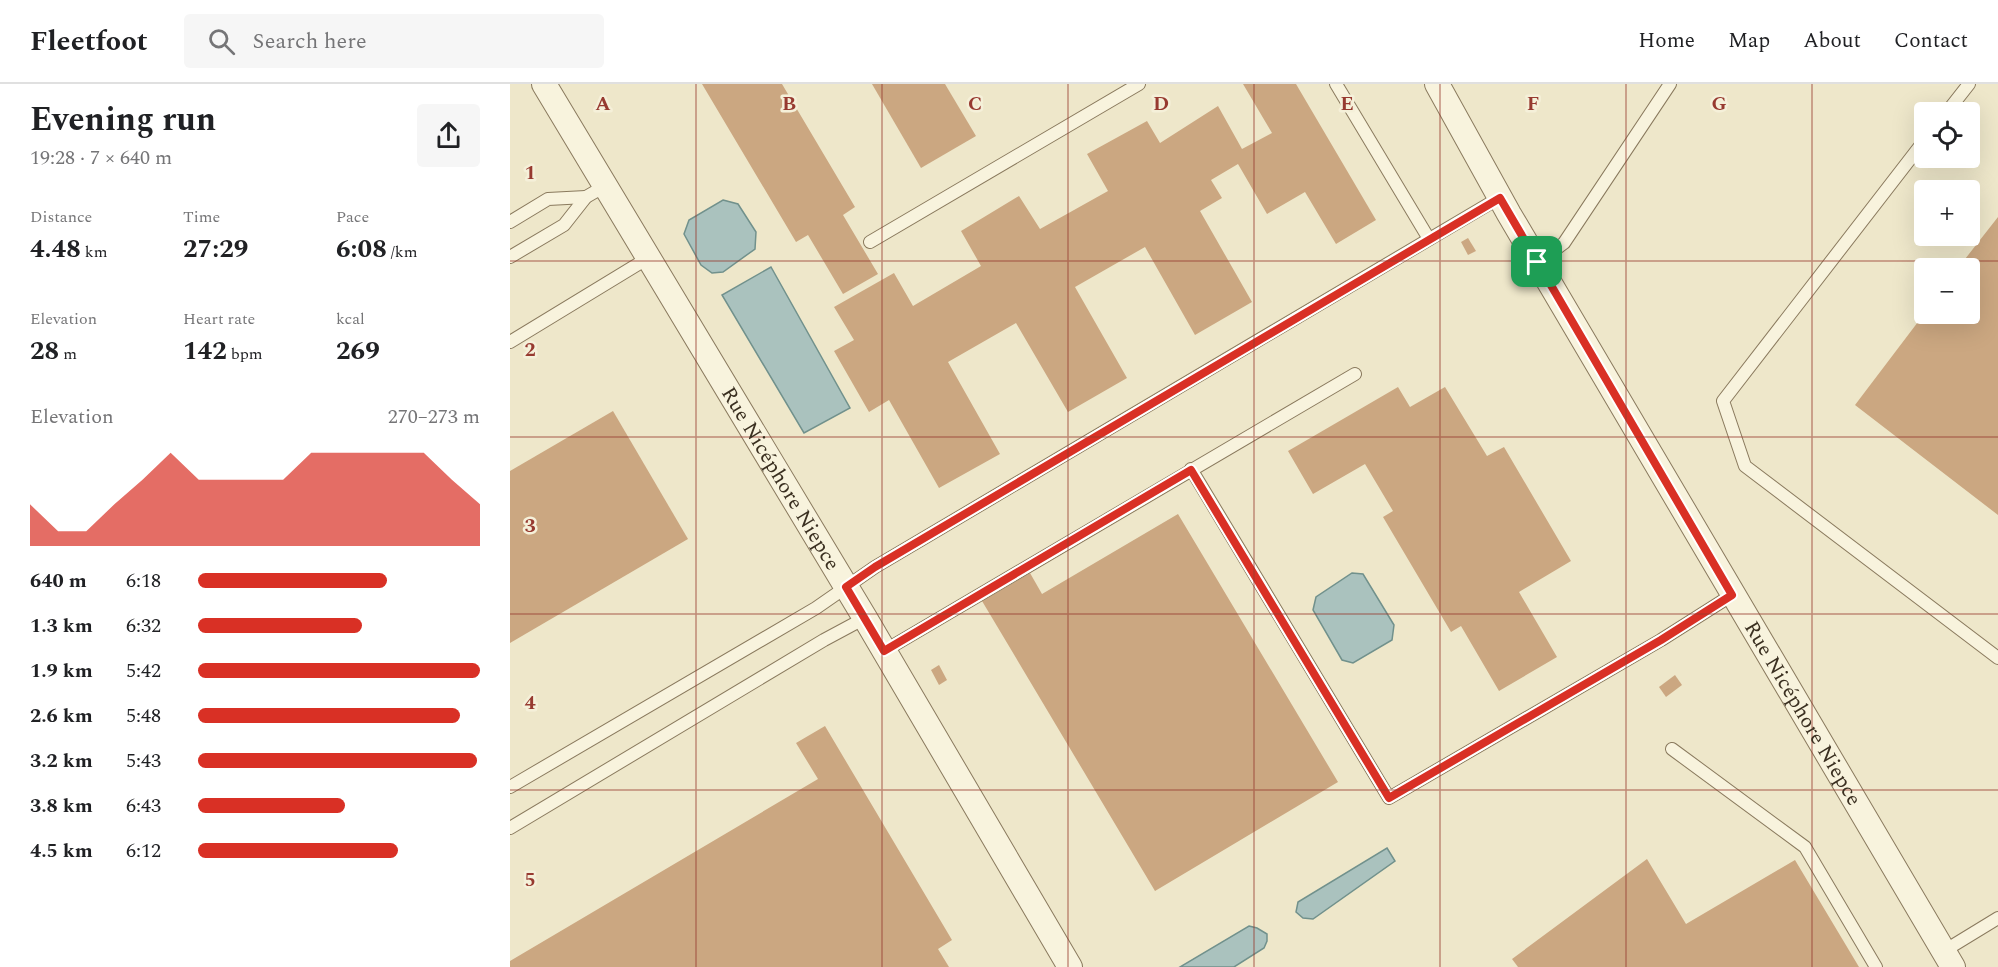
<!DOCTYPE html>
<meta charset="utf-8">
<style>
body{margin:0;font-family:Spectral,serif;background:#f6f6f6;color:#202124;height:100vh;display:flex;flex-direction:column;font-size:22px;white-space:nowrap}
*{box-sizing:border-box;margin:0}
p{font-size:20px;color:#757577}
.icon{flex:none;width:33px;height:33px;fill:none;stroke:currentColor;stroke-width:2;stroke-linecap:round;stroke-linejoin:round}
.map{position:relative;flex:1;overflow:hidden}
.drawer{display:flex;flex-direction:column;background:#fff;width:510px}
.drawer>*{flex:none}
.fabs{position:absolute;left:1404px;top:18px;display:grid;gap:12px}
.fabs a{display:grid;place-items:center;width:66px;height:66px;border-radius:6px;background:#fff;box-shadow:0 6px 24px #0002;font-size:30px}
.pin{position:absolute;display:grid;place-items:center;width:51px;height:51px;color:#fff;margin:-26px;border-radius:12px;box-shadow:0 3px 9px #0006}
.round{display:grid;place-items:center;flex:none;width:63px;height:63px;border-radius:6px;background:#f6f6f6}
.overview{display:flex;align-items:center;justify-content:space-between;height:102px;padding:0 30px}
h1{font-size:33px;font-weight:700;line-height:45px}
.stats{display:grid;grid-template-columns:repeat(3,1fr);gap:9px;height:102px;padding:6px 30px}
.stats div{display:grid;align-content:center}
.stats b{font-size:26px;font-weight:700}
.stats small{font-size:16px;font-weight:400}
.stats p{font-size:16px}
.chart{height:168px;padding:12px 30px}
.chart p{display:flex;justify-content:space-between}
.chart svg{width:100%;height:108px;margin-top:6px;fill:#d93025;opacity:.7}
ul{padding:0 30px;list-style:none;font-size:20px}
li{display:grid;grid-template-columns:96px 72px 1fr;align-items:center;height:45px}
li i{height:15px;border-radius:8px;background:#d93025}
header{display:flex;align-items:center;gap:36px;box-sizing:border-box;height:84px;padding:0 30px;background:#fff;border-bottom:2px solid #e0e0e0}
header strong{font-size:28px}
nav{display:flex;gap:33px;margin-inline-start:auto;font-size:21px}
.search{width:420px;height:54px;background:#f6f6f6;display:flex;align-items:center;gap:15px;box-sizing:border-box;padding:0 21px;border-radius:6px;color:#757577;font-size:22px}
main{display:flex;flex:1;min-height:0}
.map>svg:first-child{display:block}
.water{fill:#aac2be;stroke:#71918c;stroke-width:1.5}
.building{fill:#cba781}
.lines{fill:none;stroke-linecap:round;stroke-linejoin:round}
.service-casing{stroke:#8a7a5e;stroke-width:14}
.minor-casing{stroke:#8a7a5e;stroke-width:26}
.service{stroke:#f8f3dd;stroke-width:12}
.minor{stroke:#f8f3dd;stroke-width:24}
.route-casing{stroke:#fff;stroke-width:12}
.route{stroke:#d93025;stroke-width:8}
.grid{fill:none;stroke:#973a30;stroke-width:1.5;stroke-opacity:0.55}
.labels{text-anchor:middle;stroke-width:5;stroke-linejoin:round;paint-order:stroke}
.street-label{font-size:21px;fill:#3b3021;stroke:#f5f0d9}
.grid-label{font-size:20px;text-anchor:middle;font-weight:bold;fill:#973a30;stroke:#f5f0d9;stroke-width:5;stroke-linejoin:round;paint-order:stroke}
</style>
<header>
<strong>Fleetfoot</strong>
<div class="search"><svg class="icon" aria-label="search" viewBox="0 0 24 24"><circle cx="10" cy="10" r="6"/><path d="M15 15l6 6"/></svg>Search here</div>
<nav><a>Home</a><a>Map</a><a>About</a><a>Contact</a></nav>
</header>
<main>
<section class="drawer">
<div class="overview"><div><h1>Evening run</h1><p>19:28 · 7 × 640 m</p></div><a class="round"><svg class="icon" aria-label="share" viewBox="0 0 24 24"><path d="M12 15V3M7 8l5-5 5 5M5 13v7h14v-7"/></svg></a></div>
<div class="stats">
<div><p>Distance</p><b>4.48<small> km</small></b></div>
<div><p>Time</p><b>27:29</b></div>
<div><p>Pace</p><b>6:08<small> /km</small></b></div>
</div>
<div class="stats">
<div><p>Elevation</p><b>28<small> m</small></b></div>
<div><p>Heart rate</p><b>142<small> bpm</small></b></div>
<div><p>kcal</p><b>269</b></div>
</div>
<div class="chart"><p><span>Elevation</span>270–273 m</p>
<svg viewBox="0 0 160 44" preserveAspectRatio="none"><path d="M0 44V27L10 38L20 38L30 27L40 17L50 6L60 17L70 17L80 17L90 17L100 6L110 6L120 6L130 6L140 6L150 17L160 27V44z"/></svg>
</div>
<ul>
<li><b>640 m</b>6:18<i style="width:67%"></i></li>
<li><b>1.3 km</b>6:32<i style="width:58%"></i></li>
<li><b>1.9 km</b>5:42<i style="width:100%"></i></li>
<li><b>2.6 km</b>5:48<i style="width:93%"></i></li>
<li><b>3.2 km</b>5:43<i style="width:99%"></i></li>
<li><b>3.8 km</b>6:43<i style="width:52%"></i></li>
<li><b>4.5 km</b>6:12<i style="width:71%"></i></li>
</ul>
</section>
<div class="map">
<svg width="1488" height="883" viewBox="0 0 1488 883">
<rect width="100%" height="100%" fill="#eee7ca"/>
<!-- water -->
<g class="water">
<polygon points="213,116 228,120 246,148 245,165 213,188 202,189 191,181 174,150 179,136"/>
<polygon points="261,183 340,324 294,349 212,211"/>
<polygon points="842,489 853,490 884,541 882,556 843,579 832,576 803,526 806,513"/>
<polygon points="877,764 885,777 803,835 793,834 786,828 788,818"/>
<polygon points="739,842 747,844 757,850 757,857 754,864 724,883 670,883"/>
</g>
<!-- building -->
<g class="building">
<polygon points="192,0 272,0 345,123 333,131 368,190 333,210 298,151 286,158"/>
<polygon points="362,0 435,0 466,52 411,84"/>
<polygon points="733,0 786,0 866,136 826,160 795,108 757,130 728,80 701,96 712,114 690,127 742,218 685,251 635,163 565,203 617,294 558,328 506,239 438,278 490,370 429,404 379,316 359,328 324,267 344,256 324,223 384,189 403,222 471,182 451,147 509,112 530,145 598,107 577,70 637,37 650,59 708,22 732,65 762,49"/>
<polygon points="1488,133 1488,431 1345,321 1414,230 1460,230 1460,184 1448,184"/>
<polygon points="958,154 966,167 958,171 951,158"/>
<polygon points="888,303 900,323 935,303 977,372 994,363 1061,477 1009,508 1047,573 989,607 951,542 941,548 873,433 883,427 855,380 803,410 778,367"/>
<polygon points="103,327 178,455 0,559 0,387"/>
<polygon points="668,430 828,698 645,807 472,517 520,489 532,510"/>
<polygon points="429,581 437,596 429,601 421,586"/>
<polygon points="1165,591 1172,601 1156,613 1149,603"/>
<polygon points="315,642 442,856 428,865 439,883 0,883 0,877 308,695 286,659"/>
<polygon points="1137,775 1176,840 1285,776 1349,883 1008,883 1002,875"/>
</g>
<g class="lines">
<defs>
<g id="service">
<polyline points="826,0 919,155"/>
<polyline points="1437,28 1459,0"/>
<polyline points="1414,57 1213,317 1235,382 1488,574"/>
<polyline points="0,138 38,115 76,113"/>
<polyline points="360,158 629,0"/>
<polyline points="0,173 54,141 76,113 95,102"/>
<polyline points="1027,179 1054,159 1160,0"/>
<polyline points="0,258 138,174"/>
<polyline points="681,385 879,714 1151,556 1222,511"/>
<polyline points="374,567 845,290"/>
<polyline points="1162,665 1295,763 1366,883"/>
<polyline points="0,703 306,524 365,483 989,114"/>
<polyline points="0,744 314,556 355,534"/>
<polyline points="1434,867 1488,834"/>
</g>
<g id="minor">
<path id="s1" d="M34,0L355,534L560,883"/>
<path id="s2" d="M927,0L999,130L1443,883"/>
</g>
</defs>
<!-- service casing -->
<use href="#service" class="service-casing"/>
<!-- minor casing -->
<use href="#minor" class="minor-casing"/>
<!-- service -->
<use href="#service" class="service"/>
<!-- minor -->
<use href="#minor" class="minor"/>
</g>
<g class="lines">
<defs>
<polygon id="route" points="990,114 1222,511 1151,556 879,714 681,386 374,567 336,503 365,483"/>
</defs>
<!-- route casing -->
<use href="#route" class="route-casing"/>
<!-- route -->
<use href="#route" class="route"/>
</g>
<!-- grid -->
<path class="grid" d="M186,0V883M372,0V883M558,0V883M744,0V883M930,0V883M1116,0V883M1302,0V883M0,177H1488M0,353H1488M0,530H1488M0,706H1488"/>
<g class="labels">
<!-- street labels -->
<g class="street-label">
<text dy="7" stroke="none"><textPath href="#s1" startOffset="460">Rue Nicéphore Niepce</textPath></text>
<text dy="7" stroke="none"><textPath href="#s2" startOffset="728">Rue Nicéphore Niepce</textPath></text>
</g>
</g>
<g class="grid-label">
<text x="93" y="26">A</text>
<text x="279" y="26">B</text>
<text x="465" y="26">C</text>
<text x="651" y="26">D</text>
<text x="837" y="26">E</text>
<text x="1023" y="26">F</text>
<text x="1209" y="26">G</text>
<text x="20" y="95">1</text>
<text x="20" y="272">2</text>
<text x="20" y="448">3</text>
<text x="20" y="625">4</text>
<text x="20" y="802">5</text>
</g>
</svg>
<div class="fabs">
<a><svg class="icon" aria-label="locate" viewBox="0 0 24 24"><circle cx="12" cy="12" r="6"/><path d="M12 2v4M12 18v4M2 12h4M18 12h4"/></svg></a>
<a>+</a>
<a>−</a>
</div>
<div class="pin" style="left:1027px;top:178px;background:#1e9e55"><svg class="icon" aria-label="arrive" viewBox="0 0 24 24"><path d="M6 21V4h12l-3 4 3 4H6"/></svg></div>
</div>
</main>
